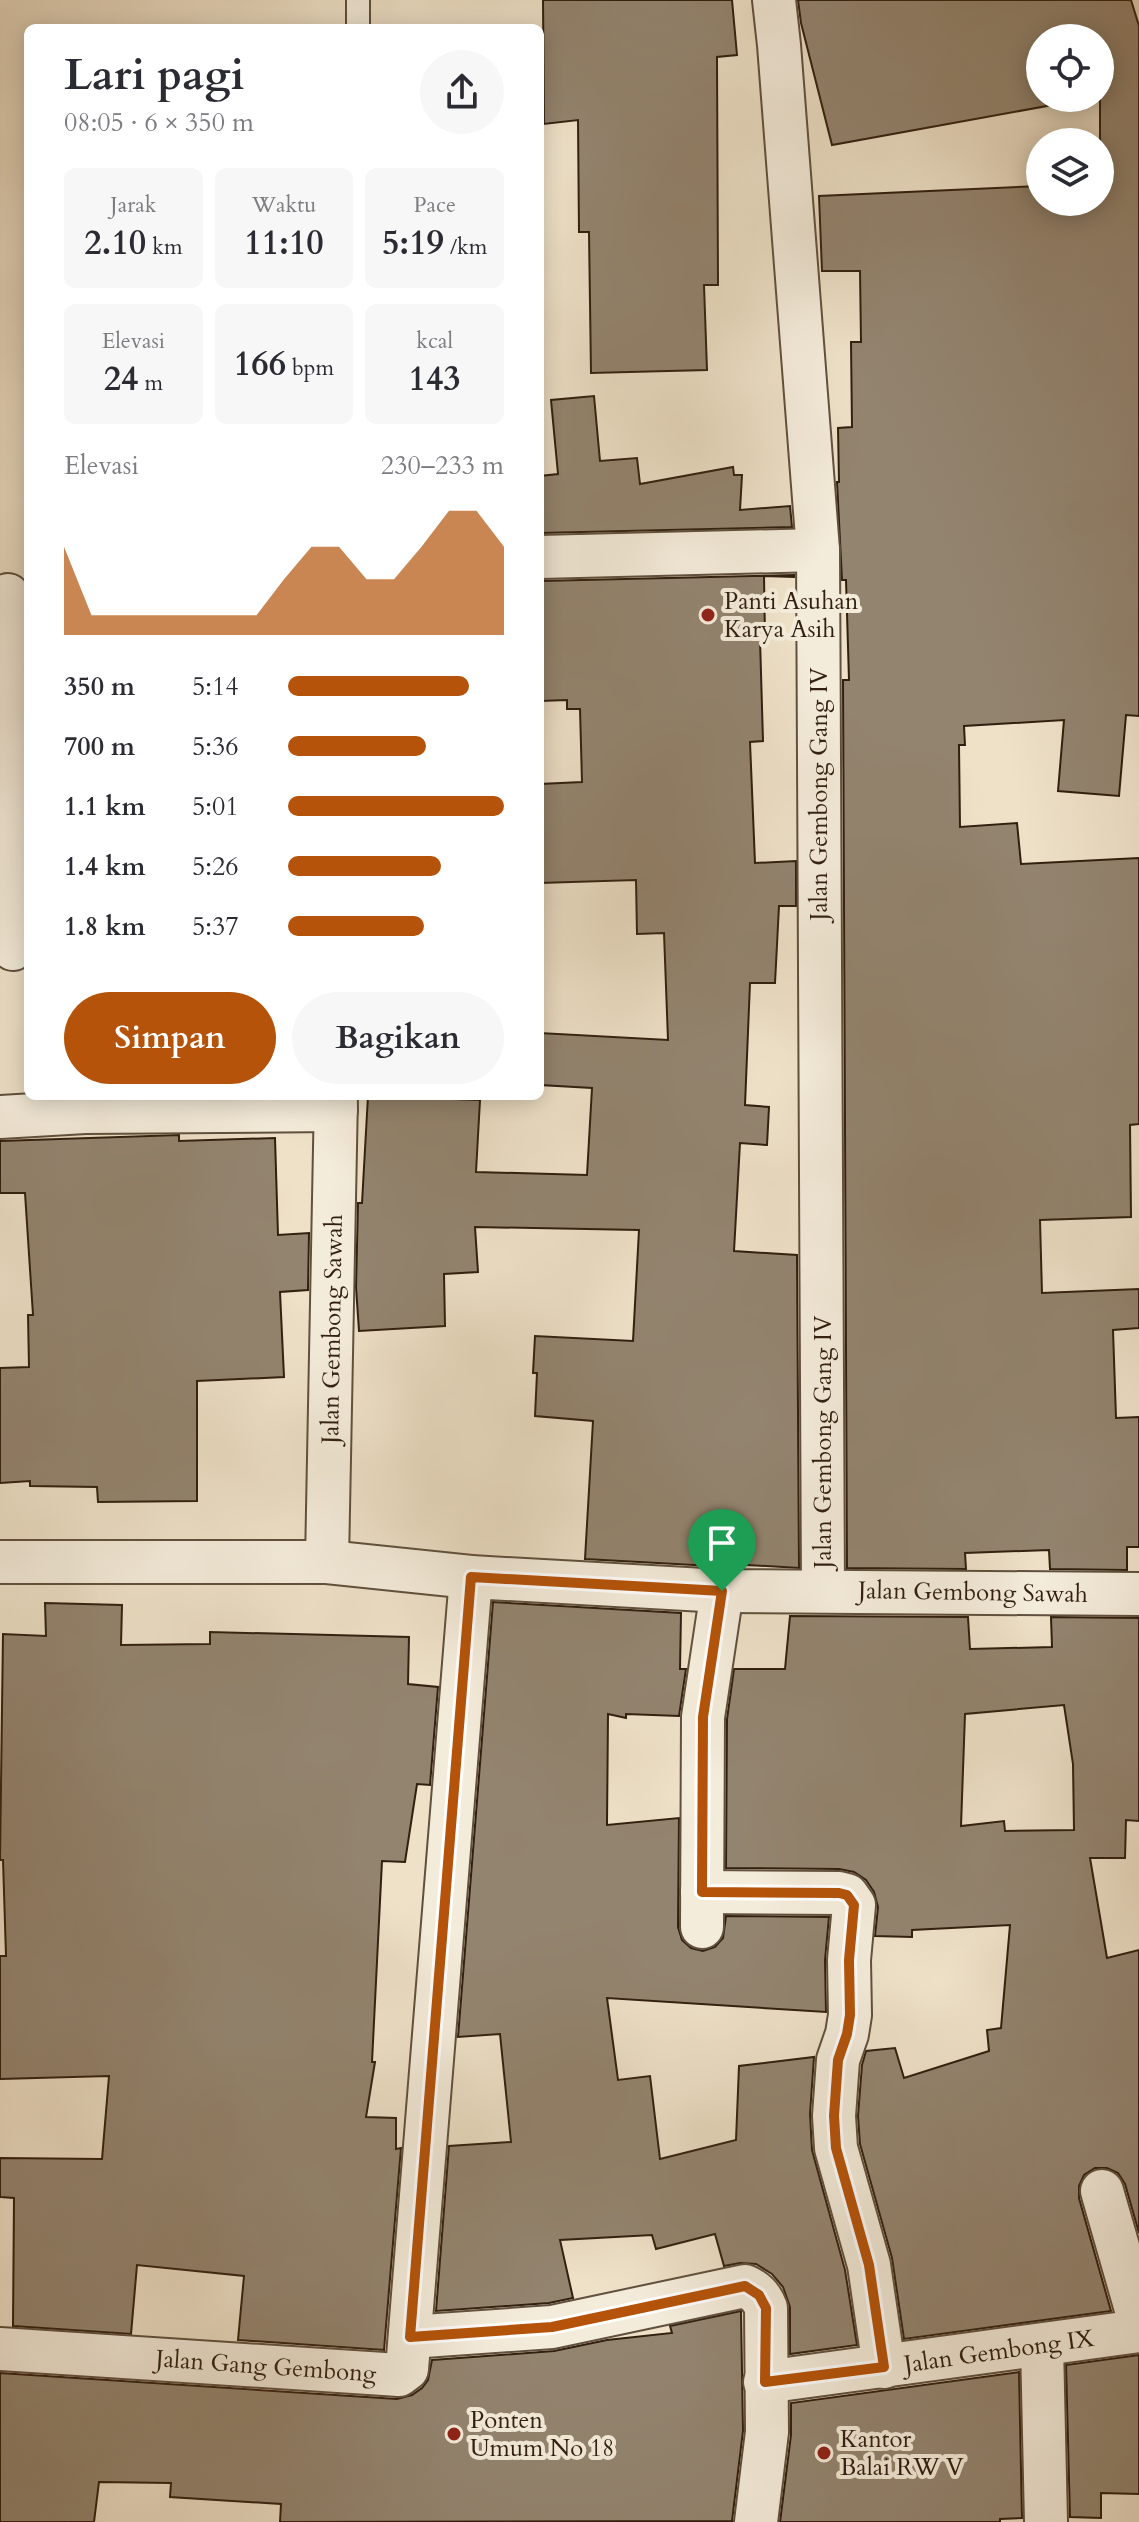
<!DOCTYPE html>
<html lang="id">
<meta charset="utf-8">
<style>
body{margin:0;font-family:Cardo,serif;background:#f7f7f7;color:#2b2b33;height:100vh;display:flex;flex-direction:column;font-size:30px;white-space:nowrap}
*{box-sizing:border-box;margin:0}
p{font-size:26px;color:#7c7c81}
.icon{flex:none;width:44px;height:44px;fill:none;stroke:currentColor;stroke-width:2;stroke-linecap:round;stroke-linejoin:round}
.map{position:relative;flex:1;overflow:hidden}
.drawer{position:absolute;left:24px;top:24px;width:520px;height:1076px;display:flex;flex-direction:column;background:#fff;border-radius:12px;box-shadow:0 4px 20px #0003}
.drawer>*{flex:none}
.controls{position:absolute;left:1026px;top:24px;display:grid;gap:16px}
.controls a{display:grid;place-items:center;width:88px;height:88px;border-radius:50%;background:#fff;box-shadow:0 4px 20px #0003;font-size:40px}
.pin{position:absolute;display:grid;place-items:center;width:68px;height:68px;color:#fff;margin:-82px -34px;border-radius:50% 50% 50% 0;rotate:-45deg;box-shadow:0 0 8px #0007}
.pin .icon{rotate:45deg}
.round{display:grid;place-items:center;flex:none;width:84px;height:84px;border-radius:42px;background:#f7f7f7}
.head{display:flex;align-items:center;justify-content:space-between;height:136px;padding:0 40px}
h1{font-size:44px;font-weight:600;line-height:60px}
.figures{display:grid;grid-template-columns:repeat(3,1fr);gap:12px;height:136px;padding:8px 40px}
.figures div{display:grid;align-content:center;border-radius:12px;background:#f7f7f7;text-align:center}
.figures b{font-size:34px;font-weight:600}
.figures small{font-size:22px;font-weight:400}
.figures p{font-size:22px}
.chart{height:224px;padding:16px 40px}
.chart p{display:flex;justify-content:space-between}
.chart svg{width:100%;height:144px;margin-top:8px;fill:#b45309;opacity:.7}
.cta{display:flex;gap:16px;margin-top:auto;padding:16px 40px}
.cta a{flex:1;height:92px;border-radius:48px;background:#b45309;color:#fff;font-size:32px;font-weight:600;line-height:92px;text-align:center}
.cta a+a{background:#f7f7f7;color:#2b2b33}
ul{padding:0 40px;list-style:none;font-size:26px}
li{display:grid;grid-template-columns:128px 96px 1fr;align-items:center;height:60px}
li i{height:20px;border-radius:10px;background:#b45309}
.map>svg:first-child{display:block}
.building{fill:#93846f;stroke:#311f0f;stroke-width:2;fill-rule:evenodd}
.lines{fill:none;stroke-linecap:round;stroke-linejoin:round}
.lane-casing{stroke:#60503d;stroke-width:26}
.street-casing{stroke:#60503d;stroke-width:46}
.lane{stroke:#f4ecdb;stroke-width:22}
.street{stroke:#f4ecdb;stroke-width:42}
.route-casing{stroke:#fff;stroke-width:16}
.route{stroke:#b45309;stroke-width:10}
.poi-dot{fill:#8f2418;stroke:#f4ecdb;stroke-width:3}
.labels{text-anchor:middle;stroke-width:8;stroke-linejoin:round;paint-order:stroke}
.poi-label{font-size:24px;fill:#311f0f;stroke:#f4ecdb;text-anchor:start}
.street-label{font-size:24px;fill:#311f0f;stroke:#f4ecdb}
</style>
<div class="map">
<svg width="1139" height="2522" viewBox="0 0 1139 2522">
<rect width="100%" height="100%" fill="#eee1c8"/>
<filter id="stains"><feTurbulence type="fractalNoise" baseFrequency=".0025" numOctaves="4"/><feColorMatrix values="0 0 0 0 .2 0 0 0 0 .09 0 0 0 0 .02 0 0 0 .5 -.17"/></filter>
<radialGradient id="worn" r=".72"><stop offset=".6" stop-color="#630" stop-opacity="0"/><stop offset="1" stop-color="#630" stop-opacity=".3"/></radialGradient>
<!-- building -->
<g class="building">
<polygon points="543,0 732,0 737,55 717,57 718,285 704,285 707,370 591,373 589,232 579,232 578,120 544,124"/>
<polygon points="798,0 1131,0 1139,26 1139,716 1126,715 1119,796 1058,791 1064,720 964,726 965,745 959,745 960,827 1017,823 1021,864 1139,858 1139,1124 1130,1125 1131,1217 1040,1220 1042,1293 1139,1289 1139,1328 1113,1330 1116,1418 1139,1417 1139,1547 1127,1547 1127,1570 1050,1569 1049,1550 965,1553 966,1569 847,1568 843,680 849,680 846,580 842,580 837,482 839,482 838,428 852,427 851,342 861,342 860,271 822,271 819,196 1040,186 1040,202 1100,202 1100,38 1040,38 1040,98 1091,98 832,145 801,23"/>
<polygon points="594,396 600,461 637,458 640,484 733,467 734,475 742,475 740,510 790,506 792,527 540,533 540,476 558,474 551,400"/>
<polygon points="794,575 794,577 764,576 765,638 760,639 763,741 750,742 755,863 796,861 796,906 779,906 775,983 750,983 745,1105 769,1107 767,1145 740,1143 734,1251 797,1255 799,1568 713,1563 712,1566 585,1559 593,1421 535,1416 537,1373 533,1373 535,1336 633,1341 639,1230 475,1227 478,1272 444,1274 445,1326 359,1331 356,1287 358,1203 362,1203 368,1096 480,1100 476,1172 587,1175 592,1088 540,1085 540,1033 668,1040 664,933 637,934 636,880 540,883 540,784 582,782 580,709 567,709 567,700 540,701 540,581"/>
<polygon points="179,1135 179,1141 275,1138 278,1235 309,1233 308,1290 280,1292 284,1377 197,1381 197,1501 98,1502 97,1487 30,1486 30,1481 0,1483 0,1368 29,1367 28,1315 33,1315 25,1193 0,1193 0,1141"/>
<polygon points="493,1602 681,1613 680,1669 686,1669 679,1716 626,1714 626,1718 608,1714 607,1825 679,1818 678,1927 682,1940 691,1948 703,1951 715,1947 723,1938 726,1916 829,1917 825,1960 826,2012 607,1998 618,2080 650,2076 660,2159 736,2140 739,2066 814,2057 810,2114 812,2150 845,2270 857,2345 790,2354 790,2307 783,2287 772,2274 756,2264 740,2263 724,2266 715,2234 656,2249 652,2235 560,2240 573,2298 549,2303 436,2311 449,2146 511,2142 500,2034 458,2037"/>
<polygon points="45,1603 122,1605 121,1645 210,1644 210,1632 409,1637 408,1684 438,1687 430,1785 417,1784 405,1862 382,1861 372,2062 375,2062 366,2117 396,2118 396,2149 401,2148 384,2350 238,2340 244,2276 137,2265 131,2334 13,2326 14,2198 0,2197 0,2158 102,2159 109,2076 0,2079 0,1956 6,1956 3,1860 0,1860 3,1634 46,1636"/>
<path d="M790,1616L968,1617L970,1649L1052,1647L1051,1617L1139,1618V1821L1126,1820L1125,1858H1090L1107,1958L1139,1950V2233L1125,2184L1118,2173L1107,2168H1095L1084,2175L1079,2186V2198L1111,2311L904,2339L892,2258L860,2144L858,2116L862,2065L866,2051L895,2048L904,2078L989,2051L987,2030L1001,2028L1010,1925L912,1930V1937L875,1936L878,1907L874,1892L866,1880L854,1872L839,1869L726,1868L727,1719L734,1669H785ZM1064,1705L1073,1764L1074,1830L1005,1831L1004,1821L961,1826L965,1714Z"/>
<polygon points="741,2311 743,2431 732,2521 280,2522 281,2504 170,2497 171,2483 99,2482 94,2522 0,2522 0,2373 397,2399 412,2395 422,2388 428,2380 432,2360 554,2351 607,2340 672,2333 670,2326"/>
<polygon points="1139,2355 1139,2494 1101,2493 1101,2518 1070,2517 1066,2365"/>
<polygon points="1019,2372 1022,2518 1000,2519 1000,2522 780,2522 791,2435 791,2403"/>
</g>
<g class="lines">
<defs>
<polyline id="lane" points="358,0 358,28"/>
<g id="street">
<polyline points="774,0 779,45 818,550 823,1590"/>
<polyline points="540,557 818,550"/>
<polyline points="8,595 9,827 13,949"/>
<polyline points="0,1117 85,1112 336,1110"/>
<polyline points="0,1562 327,1562 471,1577 722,1591 1139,1594"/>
<polyline points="327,1562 336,1096"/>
<polyline points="702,1892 839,1893 847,1895 854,1905 849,1960 850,2015 847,2034 838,2060 834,2116 836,2148 869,2265 884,2367"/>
<polyline points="702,1927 703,1717 722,1591"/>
<polyline points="1102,2191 1139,2320"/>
<path d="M410,2337L552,2327L745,2286C756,2291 762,2297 766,2308L767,2432L756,2522"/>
<polyline points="1042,2345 1046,2522"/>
<polyline points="0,2349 399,2375 407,2369 471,1577"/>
<polyline points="765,2382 1139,2331"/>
</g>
</defs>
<!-- lane casing -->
<use href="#lane" class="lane-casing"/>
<!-- street casing -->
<use href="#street" class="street-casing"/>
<!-- lane -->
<use href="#lane" class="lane"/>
<!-- street -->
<use href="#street" class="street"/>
</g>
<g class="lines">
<defs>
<polygon id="route" points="471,1577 722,1591 703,1717 702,1892 839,1893 847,1895 854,1905 849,1960 850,2015 847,2034 838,2060 834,2116 836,2148 869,2265 884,2367 765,2382 766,2308 759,2295 745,2286 552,2327 410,2337"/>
</defs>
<!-- route casing -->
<use href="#route" class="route-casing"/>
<!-- route -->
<use href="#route" class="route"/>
</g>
<!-- markers -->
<g class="poi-dot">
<circle cx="708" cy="615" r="8"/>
<circle cx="454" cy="2434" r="8"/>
<circle cx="824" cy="2453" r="8"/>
</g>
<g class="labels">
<!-- poi labels -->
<g class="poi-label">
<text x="724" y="609">Panti Asuhan<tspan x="724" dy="28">Karya Asih</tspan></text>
<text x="470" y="2428">Ponten<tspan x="470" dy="28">Umum No 18</tspan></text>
<text x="840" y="2447">Kantor<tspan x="840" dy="28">Balai RW V</tspan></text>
</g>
<!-- street labels -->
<g class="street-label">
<text transform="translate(819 794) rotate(-90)" y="8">Jalan Gembong Gang IV</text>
<text transform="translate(332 1329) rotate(-89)" y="8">Jalan Gembong Sawah</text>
<text transform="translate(823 1442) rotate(-90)" y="8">Jalan Gembong Gang IV</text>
<text transform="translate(973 1592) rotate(1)" y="8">Jalan Gembong Sawah</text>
<text transform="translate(999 2351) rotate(-8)" y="8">Jalan Gembong IX</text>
<text transform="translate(266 2366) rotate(4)" y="8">Jalan Gang Gembong</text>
</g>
</g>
<rect width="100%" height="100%" filter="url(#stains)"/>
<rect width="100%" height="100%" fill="url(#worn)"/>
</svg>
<div class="controls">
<a><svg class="icon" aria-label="locate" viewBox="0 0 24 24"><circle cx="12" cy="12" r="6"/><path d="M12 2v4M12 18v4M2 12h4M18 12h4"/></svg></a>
<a><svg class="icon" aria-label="layers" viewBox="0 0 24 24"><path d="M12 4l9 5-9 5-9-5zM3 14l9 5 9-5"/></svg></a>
</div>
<div class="pin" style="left:722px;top:1591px;background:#1e9e55"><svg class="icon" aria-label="arrive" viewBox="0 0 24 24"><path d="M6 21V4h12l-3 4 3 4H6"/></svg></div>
<section class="drawer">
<div class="head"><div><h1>Lari pagi</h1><p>08:05 · 6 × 350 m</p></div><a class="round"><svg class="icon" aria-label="share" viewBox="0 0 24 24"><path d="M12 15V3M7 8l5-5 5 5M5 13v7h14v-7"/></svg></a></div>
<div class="figures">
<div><p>Jarak</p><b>2.10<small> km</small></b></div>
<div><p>Waktu</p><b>11:10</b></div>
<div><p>Pace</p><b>5:19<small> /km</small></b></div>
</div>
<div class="figures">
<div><p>Elevasi</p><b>24<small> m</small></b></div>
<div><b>166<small> bpm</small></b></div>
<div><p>kcal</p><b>143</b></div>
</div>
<div class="chart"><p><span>Elevasi</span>230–233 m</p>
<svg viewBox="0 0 160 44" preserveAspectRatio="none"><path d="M0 44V17L10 38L20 38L30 38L40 38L50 38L60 38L70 38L80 27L90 17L100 17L110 27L120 27L130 17L140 6L150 6L160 17V44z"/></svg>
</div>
<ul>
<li><b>350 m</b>5:14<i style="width:84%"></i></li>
<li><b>700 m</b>5:36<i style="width:64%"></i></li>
<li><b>1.1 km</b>5:01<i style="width:100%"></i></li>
<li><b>1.4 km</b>5:26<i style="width:71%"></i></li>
<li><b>1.8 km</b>5:37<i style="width:63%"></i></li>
</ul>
<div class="cta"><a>Simpan</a><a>Bagikan</a></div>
</section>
</div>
